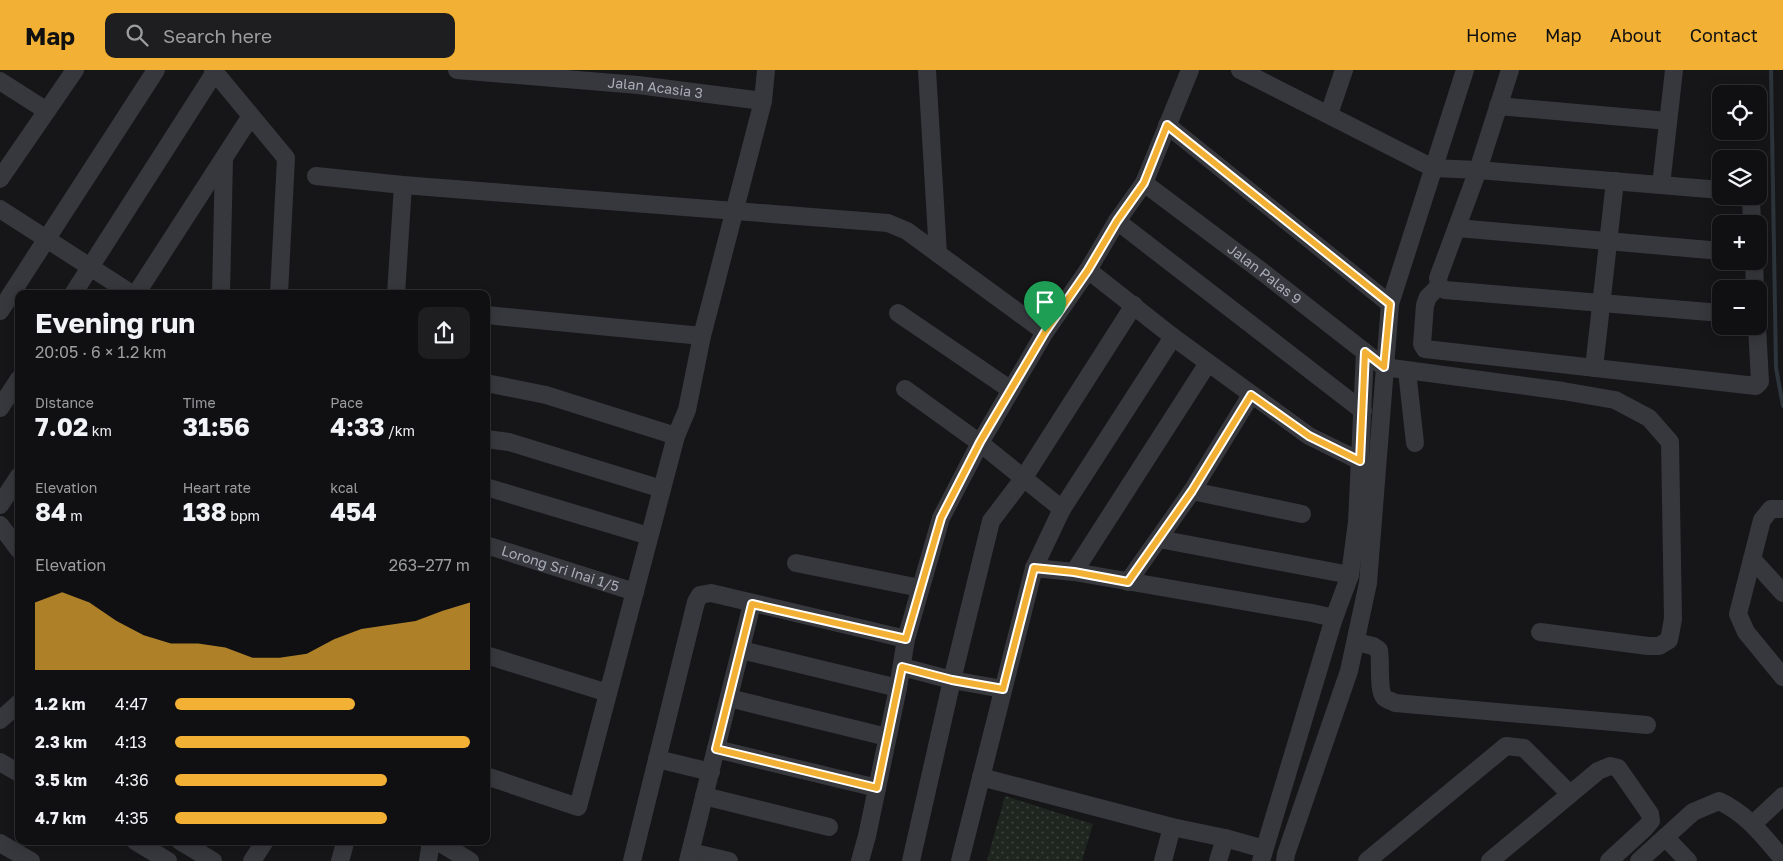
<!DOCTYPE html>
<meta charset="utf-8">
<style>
body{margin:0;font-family:"Golos Text",sans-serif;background:#1e1e20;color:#f1f3f6;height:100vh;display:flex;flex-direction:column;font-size:19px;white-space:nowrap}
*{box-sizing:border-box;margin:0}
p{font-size:16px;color:#9c9d9f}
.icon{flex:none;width:28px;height:28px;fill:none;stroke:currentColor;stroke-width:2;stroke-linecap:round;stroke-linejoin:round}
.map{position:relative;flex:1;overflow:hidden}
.panel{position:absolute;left:15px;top:220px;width:475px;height:555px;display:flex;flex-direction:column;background:#101012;border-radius:10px;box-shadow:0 2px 12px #0003,0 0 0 1px #303032}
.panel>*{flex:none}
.fabs{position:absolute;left:1712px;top:15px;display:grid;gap:10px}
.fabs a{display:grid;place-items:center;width:55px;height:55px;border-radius:10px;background:#101012;box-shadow:0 2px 12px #0003,0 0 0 1px #303032;font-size:25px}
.pin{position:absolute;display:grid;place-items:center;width:42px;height:42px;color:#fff;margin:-51px -21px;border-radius:50% 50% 50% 0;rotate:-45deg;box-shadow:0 0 5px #0007}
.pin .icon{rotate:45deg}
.round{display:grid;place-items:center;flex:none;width:52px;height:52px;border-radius:10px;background:#1e1e20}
.overview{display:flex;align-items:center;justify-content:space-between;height:85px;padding:0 20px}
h1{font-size:28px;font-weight:700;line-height:38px}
.stats{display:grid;grid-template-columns:repeat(3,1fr);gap:8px;height:85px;padding:5px 20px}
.stats div{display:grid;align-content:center}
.stats b{font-size:25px;font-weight:700}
.stats small{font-size:14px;font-weight:400}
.stats p{font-size:14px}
.chart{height:140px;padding:10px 20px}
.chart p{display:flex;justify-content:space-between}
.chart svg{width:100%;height:90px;margin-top:5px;fill:#f2b134;opacity:.7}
ul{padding:0 20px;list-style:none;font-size:16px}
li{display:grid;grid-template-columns:80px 60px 1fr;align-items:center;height:38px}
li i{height:12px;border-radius:6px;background:#f2b134}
header{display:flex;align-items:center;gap:30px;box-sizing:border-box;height:70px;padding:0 25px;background:#f2b134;color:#111}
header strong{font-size:24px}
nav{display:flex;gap:28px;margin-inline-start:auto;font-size:18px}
.search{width:350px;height:45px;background:#1e1e20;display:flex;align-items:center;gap:12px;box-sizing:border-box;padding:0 18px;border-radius:10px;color:#9c9d9f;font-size:19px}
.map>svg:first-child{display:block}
.park{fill:url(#park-dots)}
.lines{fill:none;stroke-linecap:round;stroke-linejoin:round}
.stream{stroke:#2c353c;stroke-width:4}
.minor{stroke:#37383d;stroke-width:18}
.route-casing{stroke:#fff;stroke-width:10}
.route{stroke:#f2b134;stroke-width:6}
.labels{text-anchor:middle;stroke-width:5;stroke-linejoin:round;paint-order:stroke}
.street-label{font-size:14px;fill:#a8adb8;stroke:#111113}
</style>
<header>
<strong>Map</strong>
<div class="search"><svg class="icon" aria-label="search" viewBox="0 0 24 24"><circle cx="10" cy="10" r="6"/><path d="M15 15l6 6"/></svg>Search here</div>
<nav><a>Home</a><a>Map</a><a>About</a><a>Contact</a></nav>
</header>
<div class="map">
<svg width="1783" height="791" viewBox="0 0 1783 791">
<defs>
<pattern id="park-dots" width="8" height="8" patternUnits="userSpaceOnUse" patternTransform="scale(1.25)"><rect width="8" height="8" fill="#1e261f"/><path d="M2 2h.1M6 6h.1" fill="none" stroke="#3c433d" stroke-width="1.8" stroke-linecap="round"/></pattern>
</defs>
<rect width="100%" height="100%" fill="#161618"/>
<!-- park -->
<polygon class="park" points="1005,726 1093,754 1082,791 987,791"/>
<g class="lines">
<!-- stream -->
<polyline class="stream" points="1771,0 1776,298 1783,336"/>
<!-- minor -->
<g class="minor">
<polyline points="213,0 286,88 279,224"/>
<path id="s1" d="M457,0L638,15L763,31"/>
<polyline points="927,0 938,184"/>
<polyline points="1240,0 1433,98 1478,100 1721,120"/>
<polyline points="1510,0 1478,100 1438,208 1439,216 1445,220 1721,243"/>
<polyline points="0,11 47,41"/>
<polyline points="1498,36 1668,51"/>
<polyline points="1329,44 1344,0"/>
<polyline points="1167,55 1390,234"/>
<polyline points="316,106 403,115 888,153 907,161 1045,262"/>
<polyline points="0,109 75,0"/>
<path id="s2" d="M1144,113L1264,203L1384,297L1563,321L1615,330L1649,348L1670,372L1673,549L1669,570L1659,576H1648L1540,562"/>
<polyline points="1661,115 1674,0"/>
<polyline points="1751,126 1752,154"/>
<polyline points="0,139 132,224"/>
<polyline points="1117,151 1363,341"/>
<polyline points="1457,158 1721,181"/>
<polyline points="1754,191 1755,219"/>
<polyline points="1088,200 1173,267 1309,366 1360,391"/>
<polyline points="1439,216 1428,227 1425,235 1422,274 1425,279 1756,316 1760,312 1757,256"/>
<polyline points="73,224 215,2"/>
<polyline points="136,224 251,46"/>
<polyline points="221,224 224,88"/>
<polyline points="396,224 403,115"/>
<polyline points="0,241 156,0"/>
<polyline points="898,243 1011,320"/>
<polyline points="486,245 702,266"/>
<polyline points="1594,298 1615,111"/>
<polyline points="1407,301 1415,373"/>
<polyline points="486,313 546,325 676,366"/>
<polyline points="905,319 980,373 1062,439"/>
<polyline points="0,338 19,309"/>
<polyline points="486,369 509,372 662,419"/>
<polyline points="486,417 649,466"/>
<polyline points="1192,421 1302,444"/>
<polyline points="0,435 19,406"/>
<polyline points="1783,439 1771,439 1762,450 1738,544 1746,562 1783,607"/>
<polyline points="0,455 19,480"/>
<polyline points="1159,469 1350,505"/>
<path id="s3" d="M486,475L635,522"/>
<polyline points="1752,489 1783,523"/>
<polyline points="796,493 920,518"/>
<polyline points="1034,498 1074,502 1312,543 1334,548"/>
<polyline points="1074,502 1208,293"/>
<polyline points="1128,512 1192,421 1251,325"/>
<path d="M1356,572L1373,576L1379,580C1381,590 1378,622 1384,627C1386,630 1392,631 1395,633L1647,655"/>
<polyline points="741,580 898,618"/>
<polyline points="486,585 608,623"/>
<polyline points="902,597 952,610 1003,619"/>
<polyline points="729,628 887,667"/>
<polyline points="0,650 19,633"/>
<polyline points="716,679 877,718"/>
<polyline points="657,689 711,702"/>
<polyline points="0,692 19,703"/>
<polyline points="486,706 578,737 676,366 687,340 702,266 763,31 766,0"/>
<polyline points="981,707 1172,757 1225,768 1264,779"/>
<polyline points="704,726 829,757"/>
<polyline points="1753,754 1783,726"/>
<polyline points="1665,767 1688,791"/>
<polyline points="135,771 168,791"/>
<polyline points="180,771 213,791"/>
<polyline points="437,771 470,791"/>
<polyline points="0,773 31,791"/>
<polyline points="691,782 729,791"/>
<polyline points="252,791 265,771"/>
<polyline points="340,791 344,777 343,771"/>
<polyline points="428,791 431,771"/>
<polyline points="632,791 696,532 700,525 711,523 906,569"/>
<polyline points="688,791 752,534"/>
<polyline points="860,791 867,766 898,618 906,569 941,448 980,373 1045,262 1088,200 1117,151 1144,113 1190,0"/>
<polyline points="911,791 952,610 991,451 1023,409 1134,235"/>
<polyline points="960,791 1034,498 1062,439 1173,267"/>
<polyline points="1163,791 1172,757"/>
<polyline points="1218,791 1225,768"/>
<polyline points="1261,791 1334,548 1350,505 1357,452 1365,282"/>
<polyline points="1285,791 1286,784 1349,601 1368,513 1390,234 1465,0"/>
<polyline points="1367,791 1506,676 1524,678 1570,724"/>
<polyline points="1490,791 1598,701 1610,696 1618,698 1650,744 1651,751 1645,758 1609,791"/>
<path d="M1639,791L1693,742L1719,731C1747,744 1763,766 1783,789"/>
</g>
</g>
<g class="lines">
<defs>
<polygon id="route" points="1167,55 1390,234 1384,297 1365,282 1360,391 1309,366 1251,325 1192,421 1128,512 1074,502 1034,498 1003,619 952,610 902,597 877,718 716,679 752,534 906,569 941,448 980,372 1045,262 1088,200 1117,151 1144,113"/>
</defs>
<!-- route casing -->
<use href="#route" class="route-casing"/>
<!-- route -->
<use href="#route" class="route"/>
</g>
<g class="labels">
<!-- street labels -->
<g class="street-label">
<text dy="5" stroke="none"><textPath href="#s1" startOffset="199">Jalan Acasia 3</textPath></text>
<text dy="5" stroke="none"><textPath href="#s2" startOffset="151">Jalan Palas 9</textPath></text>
<text dy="5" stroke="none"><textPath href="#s3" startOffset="78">Lorong Sri Inai 1/5</textPath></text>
</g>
</g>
</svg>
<div class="fabs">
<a><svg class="icon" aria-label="locate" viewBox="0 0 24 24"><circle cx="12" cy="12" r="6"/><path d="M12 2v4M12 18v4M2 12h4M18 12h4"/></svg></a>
<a><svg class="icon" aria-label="layers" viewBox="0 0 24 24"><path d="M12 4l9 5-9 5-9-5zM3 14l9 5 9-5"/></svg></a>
<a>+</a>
<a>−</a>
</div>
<div class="pin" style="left:1045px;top:262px;background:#1e9e55"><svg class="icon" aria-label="arrive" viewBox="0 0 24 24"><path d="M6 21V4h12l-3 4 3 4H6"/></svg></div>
<section class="panel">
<div class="overview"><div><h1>Evening run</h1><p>20:05 · 6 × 1.2 km</p></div><a class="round"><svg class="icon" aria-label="share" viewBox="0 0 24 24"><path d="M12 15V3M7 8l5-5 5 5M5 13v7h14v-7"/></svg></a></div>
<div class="stats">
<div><p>Distance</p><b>7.02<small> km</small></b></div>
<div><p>Time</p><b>31:56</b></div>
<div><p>Pace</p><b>4:33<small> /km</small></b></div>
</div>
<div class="stats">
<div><p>Elevation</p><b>84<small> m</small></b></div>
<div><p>Heart rate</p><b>138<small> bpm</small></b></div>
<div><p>kcal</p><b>454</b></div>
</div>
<div class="chart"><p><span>Elevation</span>263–277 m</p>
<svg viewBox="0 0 160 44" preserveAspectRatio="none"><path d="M0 44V11L10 6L20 11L30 20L40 27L50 31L60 31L70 33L80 38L90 38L100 36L110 29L120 24L130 22L140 20L150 15L160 11V44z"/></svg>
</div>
<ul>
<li><b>1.2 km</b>4:47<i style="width:61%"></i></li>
<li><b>2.3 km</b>4:13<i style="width:100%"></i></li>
<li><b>3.5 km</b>4:36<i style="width:72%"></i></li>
<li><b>4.7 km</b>4:35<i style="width:72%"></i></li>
</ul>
</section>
</div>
